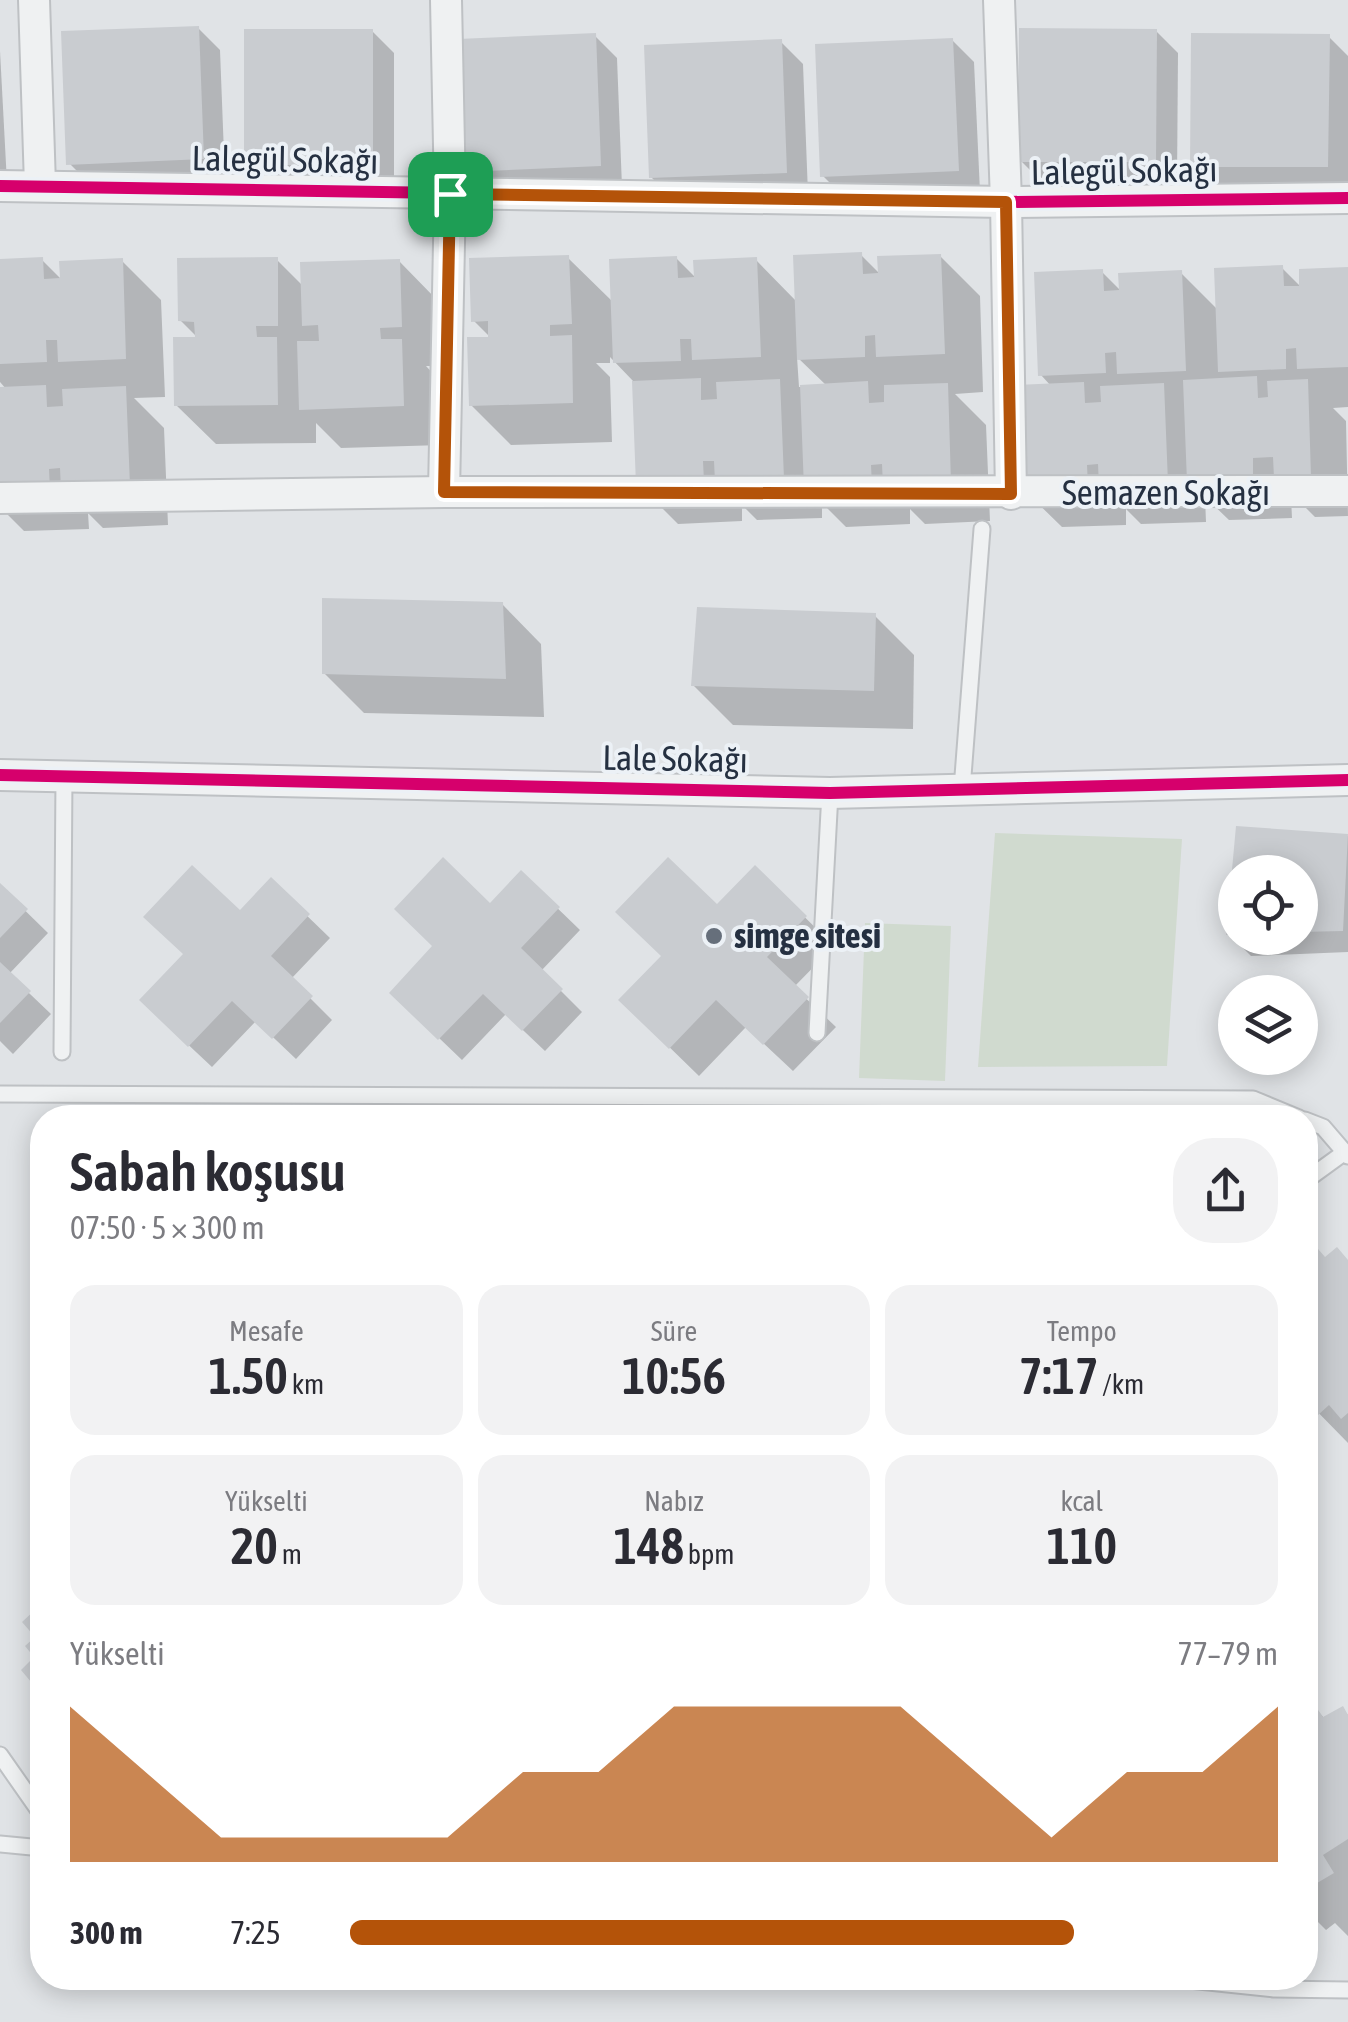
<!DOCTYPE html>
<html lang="tr">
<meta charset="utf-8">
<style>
body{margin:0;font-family:"Asap Condensed",sans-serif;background:#f2f2f3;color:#2b2b33;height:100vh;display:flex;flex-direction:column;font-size:38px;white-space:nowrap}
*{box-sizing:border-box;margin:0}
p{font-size:32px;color:#7c7c81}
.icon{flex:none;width:55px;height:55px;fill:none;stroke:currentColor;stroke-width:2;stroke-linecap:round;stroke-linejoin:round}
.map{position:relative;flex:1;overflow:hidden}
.sheet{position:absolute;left:30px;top:1105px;width:1288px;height:885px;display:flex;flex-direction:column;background:#fff;border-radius:40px;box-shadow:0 5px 25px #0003}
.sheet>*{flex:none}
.fabs{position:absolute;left:1218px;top:855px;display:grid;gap:20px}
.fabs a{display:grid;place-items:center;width:100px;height:100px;border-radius:50%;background:#fff;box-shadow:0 5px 25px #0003;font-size:50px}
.pin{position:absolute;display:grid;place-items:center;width:85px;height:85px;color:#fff;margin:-42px;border-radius:20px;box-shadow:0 5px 15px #0006}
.round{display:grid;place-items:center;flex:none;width:105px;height:105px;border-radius:40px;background:#f2f2f3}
.overview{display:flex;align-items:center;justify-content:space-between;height:170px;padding:0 40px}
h1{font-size:55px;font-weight:600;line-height:75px}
.metrics{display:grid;grid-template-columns:repeat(3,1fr);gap:15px;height:170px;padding:10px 40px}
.metrics div{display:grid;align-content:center;border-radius:25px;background:#f2f2f3;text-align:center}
.metrics b{font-size:50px;font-weight:600}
.metrics small{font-size:28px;font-weight:400}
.metrics p{font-size:28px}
.chart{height:280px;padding:20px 40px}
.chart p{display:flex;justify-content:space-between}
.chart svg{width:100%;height:180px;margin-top:10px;fill:#b45309;opacity:.7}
ul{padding:0 40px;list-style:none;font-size:32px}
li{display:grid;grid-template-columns:160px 120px 1fr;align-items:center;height:75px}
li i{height:25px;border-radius:12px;background:#b45309}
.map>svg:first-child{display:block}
.green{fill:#d0dacf}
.shadow{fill:#0003;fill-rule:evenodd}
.building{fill:#c9ccd0}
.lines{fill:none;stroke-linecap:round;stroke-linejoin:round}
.lane-casing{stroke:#bec1c4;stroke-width:19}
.street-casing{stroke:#bec1c4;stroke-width:34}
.lane{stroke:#eff1f2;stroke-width:15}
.street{stroke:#eff1f2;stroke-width:30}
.cycleway-casing{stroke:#ecf1f6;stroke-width:19}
.cycleway{stroke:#d6006c;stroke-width:12}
.route-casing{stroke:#fff;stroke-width:20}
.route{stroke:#b45309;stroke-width:12}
.poi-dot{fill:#666f7b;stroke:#ecf1f6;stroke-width:4}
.labels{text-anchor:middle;stroke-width:8;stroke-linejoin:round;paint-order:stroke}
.street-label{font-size:35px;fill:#253041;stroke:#ecf1f6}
.poi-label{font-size:35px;font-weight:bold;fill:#253041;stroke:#ecf1f6;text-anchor:start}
</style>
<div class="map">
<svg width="1348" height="2022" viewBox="0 0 1348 2022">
<rect width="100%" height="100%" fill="#e0e3e6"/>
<!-- green -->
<g class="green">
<polygon points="995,833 1182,839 1167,1066 978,1067"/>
<polygon points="865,923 951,926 945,1081 859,1078"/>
</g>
<!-- shadow -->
<g class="shadow">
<polygon points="198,28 220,50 225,180 91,185 69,163"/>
<polygon points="372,31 394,53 394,186 269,186 247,164"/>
<polygon points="1156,31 1178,53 1177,183 1043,183 1021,161"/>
<polygon points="595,36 617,58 622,187 488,193 466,171"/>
<polygon points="1329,37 1348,56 1348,188 1214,188 1192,166"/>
<polygon points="952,40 974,62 980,192 845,198 823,176"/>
<polygon points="781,42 803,64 808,194 673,199 651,177"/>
<polygon points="0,51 7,183 0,183"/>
<path d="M861,255L880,274L940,256L980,296L983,392L955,394L986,425L990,521L925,524L910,509V524L846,527L822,503V518L757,520L742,505V521L678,524L638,484L634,382L610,357V363H596L610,377L612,442L511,445L471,405L492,339L474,321L568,258L613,302L676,258L696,278L756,260L797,302ZM797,357L827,386L799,387Z"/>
<polygon points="42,260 62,280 122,261 161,300 165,397 134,398 164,428 168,525 103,528 88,513 89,529 24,531 0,507 0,390 7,390 0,382 0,262"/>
<polygon points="277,260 303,286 399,261 438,301 440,366 426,366 440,381 442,445 341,448 316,423 316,443 216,444 176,405 200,340 180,320"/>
<polygon points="1282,268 1301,287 1348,269 1348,407 1333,408 1346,421 1348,516 1315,517 1295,497 1291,497 1292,518 1229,520 1205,497 1206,522 1141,524 1126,509 1126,525 1062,527 1022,488 1051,386 1041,375 1102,272 1121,291 1181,273 1218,310"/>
<polygon points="502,604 541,644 544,717 364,713 324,673"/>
<polygon points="875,616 914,655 913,729 733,725 693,685"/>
<path d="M1238,829L1348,836V952L1251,956L1229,934ZM1235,872H1300V938H1235Z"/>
<polygon points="755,868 834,946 794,987 836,1027 793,1071 746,1027 699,1076 621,1000"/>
<polygon points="521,873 580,930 541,971 582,1012 545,1051 506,1014 462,1060 414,1014 490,906"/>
<polygon points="271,881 330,938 291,979 332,1020 296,1059 256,1021 212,1067 164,1022 240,914"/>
<polygon points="0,886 48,933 9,974 51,1014 13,1054 0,1041"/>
<polygon points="1305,1251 1326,1260 1348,1262 1348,1443 1305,1399 1305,1279 1312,1273 1305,1266"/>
<polygon points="1314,1707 1325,1719 1342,1709 1348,1715 1348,1936 1335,1923 1326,1930 1305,1909 1305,1712"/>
</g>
<!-- building -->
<g class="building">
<polygon points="199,26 204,159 66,165 61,31"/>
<polygon points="1019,28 1157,29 1156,162 1018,162"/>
<rect x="244" y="29" width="129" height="136"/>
<polygon points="596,33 601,166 463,172 458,39"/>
<polygon points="1191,33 1330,34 1328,167 1190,167"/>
<polygon points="953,38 959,171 820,177 815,44"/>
<polygon points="782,39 787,173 649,178 644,45"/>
<polygon points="862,252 863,274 878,273 877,256 941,254 945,354 876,357 875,335 865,336 865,357 797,360 793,255"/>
<polygon points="569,255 572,324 550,325 550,336 572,335 573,403 469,406 467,337 488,337 488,321 471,322 469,258"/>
<polygon points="677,256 678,278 694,277 693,260 757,257 761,357 692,360 691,339 680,339 681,361 613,363 609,259"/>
<polygon points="43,257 44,279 60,278 59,261 123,258 126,359 58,362 57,340 46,340 47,362 0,364 0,259"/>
<polygon points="278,257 278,326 256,326 257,337 277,337 278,405 174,406 173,337 195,337 194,322 178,321 177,258"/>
<polygon points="400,259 402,327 380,328 381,339 402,339 404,406 299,410 297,341 319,341 318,325 302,326 300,262"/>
<polygon points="1283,265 1284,286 1299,286 1299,269 1348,267 1348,367 1297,369 1296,348 1286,349 1286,369 1218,372 1214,268"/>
<polygon points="1103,269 1104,291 1119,290 1118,273 1182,270 1186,371 1117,374 1116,352 1105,353 1106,373 1038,376 1034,272"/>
<polygon points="1257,376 1258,398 1268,397 1267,381 1308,379 1311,477 1274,478 1273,457 1253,458 1253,479 1187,482 1183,380"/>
<polygon points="701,378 701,400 717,399 716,382 780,379 784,479 715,482 714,461 703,461 704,482 636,485 632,381"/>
<polygon points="868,381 869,403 884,402 884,385 948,383 951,483 883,486 882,464 871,465 872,486 804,489 800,385"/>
<polygon points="1084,382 1085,403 1101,402 1100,386 1164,383 1168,483 1099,486 1098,464 1087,465 1088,486 1020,489 1016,385"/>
<polygon points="46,385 47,407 63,406 62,389 126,386 130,486 61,490 60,468 49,469 50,490 0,492 0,387"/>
<polygon points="322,598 503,602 506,679 322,674"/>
<polygon points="697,607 876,613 874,691 691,686"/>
<polygon points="1236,826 1348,834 1343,931 1300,932 1300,872 1235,872 1235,934 1226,935"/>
<polygon points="443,857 490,903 521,870 560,907 521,948 563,989 522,1031 483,994 438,1040 389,993 432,946 394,909"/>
<polygon points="668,857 717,904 755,865 807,916 767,957 809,997 763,1045 716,1000 669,1049 618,1000 661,956 615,912"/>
<polygon points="192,865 240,910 271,877 310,914 271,956 313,996 272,1039 232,1001 188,1047 139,1000 183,954 143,917"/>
<polygon points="0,883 28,909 0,938"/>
<polygon points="0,962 31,991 0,1023"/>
<polygon points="1312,1242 1325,1257 1337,1247 1348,1260 1348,1413 1341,1419 1329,1405 1317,1416 1305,1402 1305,1276 1308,1273 1305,1270 1305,1248"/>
<polygon points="36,1609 42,1616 42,1695 21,1670 34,1657 25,1646 35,1637 22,1622"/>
<polygon points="1314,1704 1323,1717 1343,1706 1348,1715 1348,1839 1323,1855 1334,1873 1307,1889 1305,1710"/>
</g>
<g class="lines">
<defs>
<g id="lane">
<polyline points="962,789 982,529"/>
<polyline points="817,1033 830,793"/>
<polyline points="62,1052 64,776"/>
<polyline points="0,1094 1253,1099 1299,1118"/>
<polyline points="1305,1120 1323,1127 1348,1156"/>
<polyline points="1305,1181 1345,1152"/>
<polyline points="0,1755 42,1815"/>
<polyline points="0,1844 42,1848"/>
<polyline points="1170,1978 1274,1989 1348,1990"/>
</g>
<g id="street">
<polyline points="34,0 40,185"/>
<polyline points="999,0 1006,202 1011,494"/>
<polyline points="0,186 1006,202 1348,198"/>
<polyline points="444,492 450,194 446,0"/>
<polyline points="0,498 444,492 1348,491"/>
<polyline points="0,775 830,793 1348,780"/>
</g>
</defs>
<!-- lane casing -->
<use href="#lane" class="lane-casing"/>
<!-- street casing -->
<use href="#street" class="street-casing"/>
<!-- lane -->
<use href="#lane" class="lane"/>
<!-- street -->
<use href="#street" class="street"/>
<defs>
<g id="cycleway">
<polyline points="0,186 1006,202 1348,198"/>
<polyline points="0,775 830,793 1348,780"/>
</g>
</defs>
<!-- cycleway casing -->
<use href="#cycleway" class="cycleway-casing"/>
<!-- cycleway -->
<use href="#cycleway" class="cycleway"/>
</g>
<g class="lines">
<defs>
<polygon id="route" points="450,194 1006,202 1011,494 444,492"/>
</defs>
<!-- route casing -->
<use href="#route" class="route-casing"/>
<!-- route -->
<use href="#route" class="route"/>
</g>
<!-- markers -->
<circle class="poi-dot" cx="714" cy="936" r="10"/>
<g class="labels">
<!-- street labels -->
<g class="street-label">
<text transform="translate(285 160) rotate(1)" y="12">Lalegül Sokağı</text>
<text transform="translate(1124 171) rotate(-1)" y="12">Lalegül Sokağı</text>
<text x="1166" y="505">Semazen Sokağı</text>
<text transform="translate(675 759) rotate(1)" y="12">Lale Sokağı</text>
</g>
<!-- poi labels -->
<g class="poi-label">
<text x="734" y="948">simge sitesi</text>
</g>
</g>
</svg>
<div class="fabs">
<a><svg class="icon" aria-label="locate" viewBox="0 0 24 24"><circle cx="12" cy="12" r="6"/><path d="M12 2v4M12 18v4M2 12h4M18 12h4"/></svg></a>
<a><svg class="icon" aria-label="layers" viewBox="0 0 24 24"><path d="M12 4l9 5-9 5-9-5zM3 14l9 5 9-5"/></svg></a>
</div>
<div class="pin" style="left:450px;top:194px;background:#1e9e55"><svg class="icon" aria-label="arrive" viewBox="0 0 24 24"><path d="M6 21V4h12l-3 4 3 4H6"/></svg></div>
<section class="sheet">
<div class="overview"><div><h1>Sabah koşusu</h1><p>07:50 · 5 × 300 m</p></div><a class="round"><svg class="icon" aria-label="share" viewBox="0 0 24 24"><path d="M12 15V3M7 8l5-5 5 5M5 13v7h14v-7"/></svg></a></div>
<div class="metrics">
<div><p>Mesafe</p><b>1.50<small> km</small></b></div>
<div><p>Süre</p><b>10:56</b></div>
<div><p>Tempo</p><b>7:17<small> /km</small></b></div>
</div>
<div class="metrics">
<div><p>Yükselti</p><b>20<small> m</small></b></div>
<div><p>Nabız</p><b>148<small> bpm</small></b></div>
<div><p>kcal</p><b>110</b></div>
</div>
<div class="chart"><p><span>Yükselti</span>77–79 m</p>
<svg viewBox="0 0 160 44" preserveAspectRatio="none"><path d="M0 44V6L10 22L20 38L30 38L40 38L50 38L60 22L70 22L80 6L90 6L100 6L110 6L120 22L130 38L140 22L150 22L160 6V44z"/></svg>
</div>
<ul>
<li><b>300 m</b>7:25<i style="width:78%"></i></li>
</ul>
</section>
</div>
